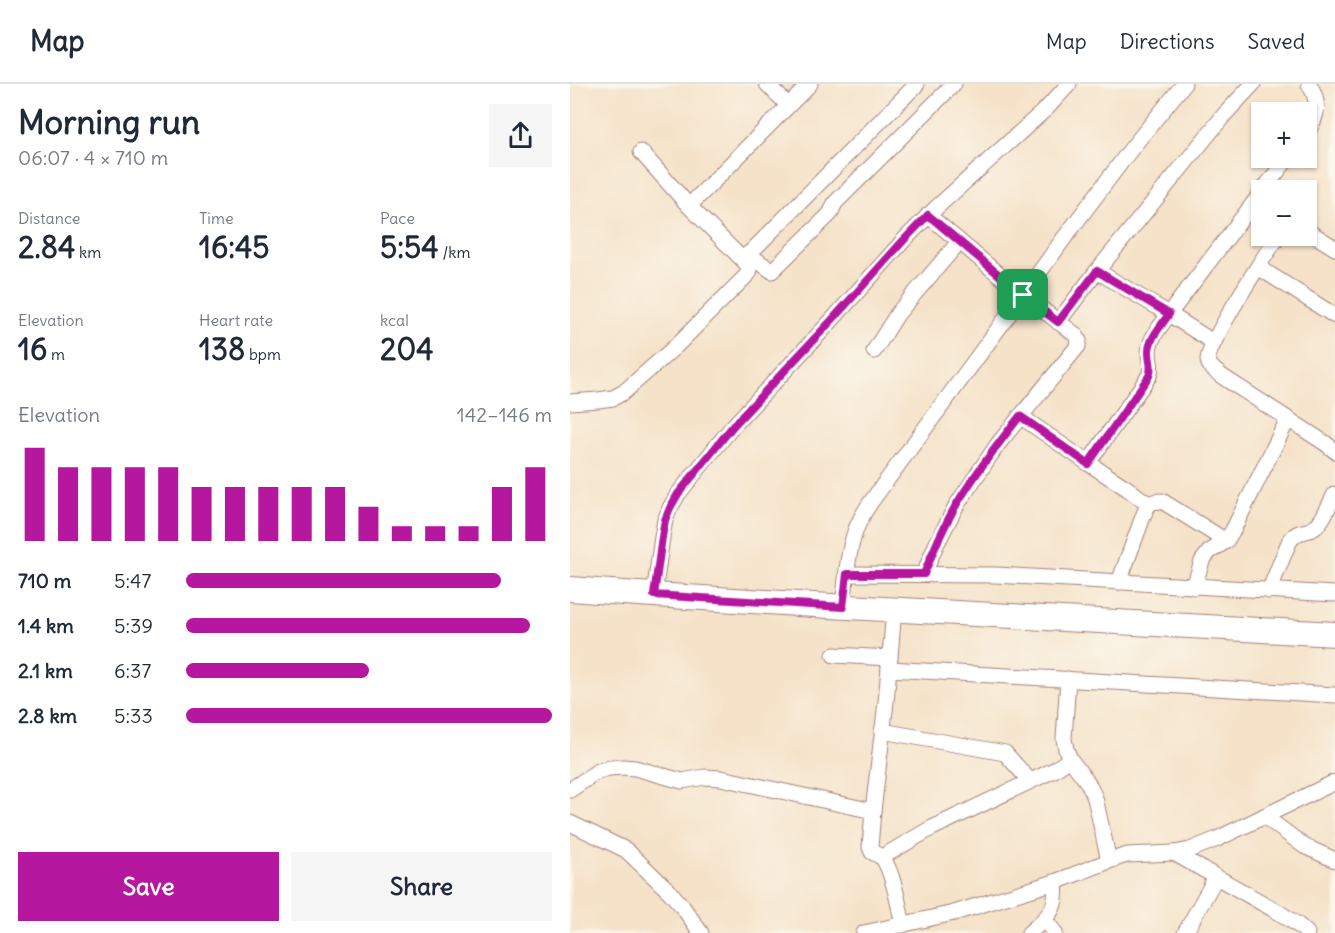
<!DOCTYPE html>
<meta charset="utf-8">
<style>
body{margin:0;font-family:Delius,sans-serif;background:#f6f6f7;color:#1f2937;height:100vh;display:flex;flex-direction:column;font-size:22px;white-space:nowrap}
*{box-sizing:border-box;margin:0}
p{font-size:20px;color:#747a83}
.icon{flex:none;width:33px;height:33px;fill:none;stroke:currentColor;stroke-width:2;stroke-linecap:round;stroke-linejoin:round}
.map{position:relative;flex:1;overflow:hidden}
.drawer{display:flex;flex-direction:column;background:#fff;width:570px}
.drawer>*{flex:none}
.fabs{position:absolute;left:681px;top:18px;display:grid;gap:12px}
.fabs a{display:grid;place-items:center;width:66px;height:66px;border-radius:0px;background:#fff;box-shadow:0 2px 4px #0004;font-size:30px}
.pin{position:absolute;display:grid;place-items:center;width:51px;height:51px;color:#fff;margin:-26px;border-radius:12px;box-shadow:0 3px 9px #0006}
.round{display:grid;place-items:center;flex:none;width:63px;height:63px;border-radius:0px;background:#f6f6f7}
.headline{display:flex;align-items:center;justify-content:space-between;height:102px;padding:0 18px}
h1{font-size:33px;font-weight:800;line-height:45px}
.stats{display:grid;grid-template-columns:repeat(3,1fr);gap:9px;height:102px;padding:6px 18px}
.stats div{display:grid;align-content:center}
.stats b{font-size:30px;font-weight:800}
.stats small{font-size:16px;font-weight:400}
.stats p{font-size:16px}
.chart{height:168px;padding:12px 18px}
.chart p{display:flex;justify-content:space-between}
.chart svg{width:100%;height:108px;margin-top:6px;stroke:#b5179e;stroke-width:6}
.action{display:flex;gap:12px;margin-top:auto;padding:12px 18px}
.action a{flex:1;height:69px;border-radius:0px;background:#b5179e;color:#fff;font-size:24px;font-weight:800;line-height:69px;text-align:center}
.action a+a{background:#f6f6f7;color:#1f2937}
ul{padding:0 18px;list-style:none;font-size:20px}
li{display:grid;grid-template-columns:96px 72px 1fr;align-items:center;height:45px}
li i{height:15px;border-radius:8px;background:#b5179e}
header{display:flex;align-items:center;gap:36px;box-sizing:border-box;height:84px;padding:0 30px;background:#fff;border-bottom:2px solid #e0e1e3}
header strong{font-size:28px}
nav{display:flex;gap:33px;margin-inline-start:auto;font-size:21px}
main{display:flex;flex:1;min-height:0}
.map>svg:first-child{display:block}
.lines{fill:none;stroke-linecap:round;stroke-linejoin:round}
.street-casing{stroke:#a0807a;stroke-width:17}
.primary-casing{stroke:#a0807a;stroke-width:26}
.street{stroke:#fff;stroke-width:15}
.primary{stroke:#fff;stroke-width:24}
.route-casing{stroke:#fff;stroke-width:12}
.route{stroke:#b5179e;stroke-width:8}
</style>
<header>
<strong>Map</strong>
<nav><a>Map</a><a>Directions</a><a>Saved</a></nav>
</header>
<main>
<section class="drawer">
<div class="headline"><div><h1>Morning run</h1><p>06:07 · 4 × 710 m</p></div><a class="round"><svg class="icon" aria-label="share" viewBox="0 0 24 24"><path d="M12 15V3M7 8l5-5 5 5M5 13v7h14v-7"/></svg></a></div>
<div class="stats">
<div><p>Distance</p><b>2.84<small> km</small></b></div>
<div><p>Time</p><b>16:45</b></div>
<div><p>Pace</p><b>5:54<small> /km</small></b></div>
</div>
<div class="stats">
<div><p>Elevation</p><b>16<small> m</small></b></div>
<div><p>Heart rate</p><b>138<small> bpm</small></b></div>
<div><p>kcal</p><b>204</b></div>
</div>
<div class="chart"><p><span>Elevation</span>142–146 m</p>
<svg viewBox="0 0 160 44" preserveAspectRatio="none"><path d="M5 44V6M15 44V14M25 44V14M35 44V14M45 44V14M55 44V22M65 44V22M75 44V22M85 44V22M95 44V22M105 44V30M115 44V38M125 44V38M135 44V38M145 44V22M155 44V14"/></svg>
</div>
<ul>
<li><b>710 m</b>5:47<i style="width:86%"></i></li>
<li><b>1.4 km</b>5:39<i style="width:94%"></i></li>
<li><b>2.1 km</b>6:37<i style="width:50%"></i></li>
<li><b>2.8 km</b>5:33<i style="width:100%"></i></li>
</ul>
<div class="action"><a>Save</a><a>Share</a></div>
</section>
<div class="map">
<svg width="765" height="849" viewBox="0 0 765 849">
<rect width="100%" height="100%" fill="#fbf7ec"/>
<filter id="ink" filterUnits="userSpaceOnUse"><feTurbulence type="fractalNoise" baseFrequency=".0167" numOctaves="2"/><feDisplacementMap in="SourceGraphic" scale="12" xChannelSelector="R" yChannelSelector="G"/><feConvolveMatrix kernelMatrix="1 2 1 2 8 2 1 2 1" color-interpolation-filters="sRGB"/></filter>
<filter id="wash" filterUnits="userSpaceOnUse"><feTurbulence type="fractalNoise" baseFrequency=".008" numOctaves="4" result="noise"/><feDisplacementMap in="SourceGraphic" scale="24" xChannelSelector="R" yChannelSelector="G"/><feGaussianBlur stdDeviation="1.35" result="paint"/><feColorMatrix in="noise" values="0 0 0 0 0 0 0 0 0 0 0 0 0 0 0 0 0 1.4 0 .05"/><feComposite in="paint" operator="in"/></filter>
<g filter="url(#wash)">
<rect width="100%" height="100%" fill="#f5e2c8"/>
</g>
<g filter="url(#ink)">
<g class="lines">
<defs>
<g id="street">
<polyline points="197,0 218,21"/>
<path d="M736,49C749,32 750,18 739,0"/>
<polyline points="693,106 718,74"/>
<polyline points="119,122 240,0"/>
<polyline points="736,146 765,164"/>
<path d="M709,152C697,167 636,262 638,276C639,284 647,288 653,293L755,359L765,367"/>
<polyline points="178,170 202,187 260,130 265,119 384,0"/>
<polyline points="173,176 347,0"/>
<polyline points="688,183 765,232"/>
<polyline points="527,187 599,230 643,258"/>
<polyline points="488,238 527,187 655,30 683,0"/>
<polyline points="304,267 328,229 389,158"/>
<polyline points="0,318 28,316 43,314 54,308 106,262 179,189 180,185 176,179 119,122 71,68"/>
<polyline points="450,332 518,379 558,405 578,420"/>
<path d="M518,379L579,292C583,282 579,279 579,268C579,254 592,241 599,230L692,108"/>
<polyline points="277,490 426,491 765,510"/>
<polyline points="354,490 366,461 386,422 428,360 508,262 509,257 506,251 453,211 358,131"/>
<path d="M549,498L574,430C578,420 580,417 592,417L656,457"/>
<polyline points="624,503 632,477 639,468 656,457 663,446 718,335"/>
<path d="M699,507L719,458C730,443 733,451 744,444C752,439 760,419 765,410"/>
<polyline points="84,511 92,453 95,436 100,424 108,410 163,342 262,236 333,157 367,123 477,24 499,0"/>
<path d="M273,523C276,498 277,471 285,448C289,436 296,425 303,415L453,211L492,157L561,65L614,0"/>
<path d="M324,526L316,618L303,727L300,763L302,768C306,770 311,772 314,776C324,792 329,823 333,841"/>
<polyline points="264,571 320,574"/>
<polyline points="319,585 765,611"/>
<polyline points="498,595 494,655 496,665 500,675 518,699 525,714 539,777"/>
<polyline points="312,647 435,669 460,697"/>
<polyline points="0,706 28,687 40,684 53,683 65,684 112,697 135,693 151,694 303,727"/>
<polyline points="694,732 734,762 765,776"/>
<polyline points="0,739 56,766 100,808 112,822 131,849"/>
<polyline points="604,769 710,829 728,841 737,849"/>
<polyline points="312,773 360,745 484,686 500,675"/>
<polyline points="474,835 485,849"/>
<polyline points="294,849 384,829 485,798 539,777 557,771 604,769 620,766 647,755 765,698"/>
<path d="M459,849C479,831 488,827 485,798"/>
<polyline points="615,849 646,793"/>
</g>
<polyline id="primary" points="0,505 68,510 260,522 765,550"/>
</defs>
<!-- street casing -->
<use href="#street" class="street-casing"/>
<!-- primary casing -->
<use href="#primary" class="primary-casing"/>
<!-- street -->
<use href="#street" class="street"/>
<!-- primary -->
<use href="#primary" class="primary"/>
</g>
</g>
<g class="lines" filter="url(#ink)">
<defs>
<path id="route" d="M358,131L453,211L488,238L527,187L599,230C592,241 579,254 579,268C579,279 583,282 579,292L518,380L450,332C427,361 404,391 385,423C373,444 363,467 354,490H277L273,523L84,511L92,453L95,436L100,424L108,410L163,342L262,236L333,157Z"/>
</defs>
<!-- route casing -->
<use href="#route" class="route-casing"/>
<!-- route -->
<use href="#route" class="route"/>
</g>
</svg>
<div class="fabs">
<a>+</a>
<a>−</a>
</div>
<div class="pin" style="left:453px;top:211px;background:#1e9e55"><svg class="icon" aria-label="arrive" viewBox="0 0 24 24"><path d="M6 21V4h12l-3 4 3 4H6"/></svg></div>
</div>
</main>
